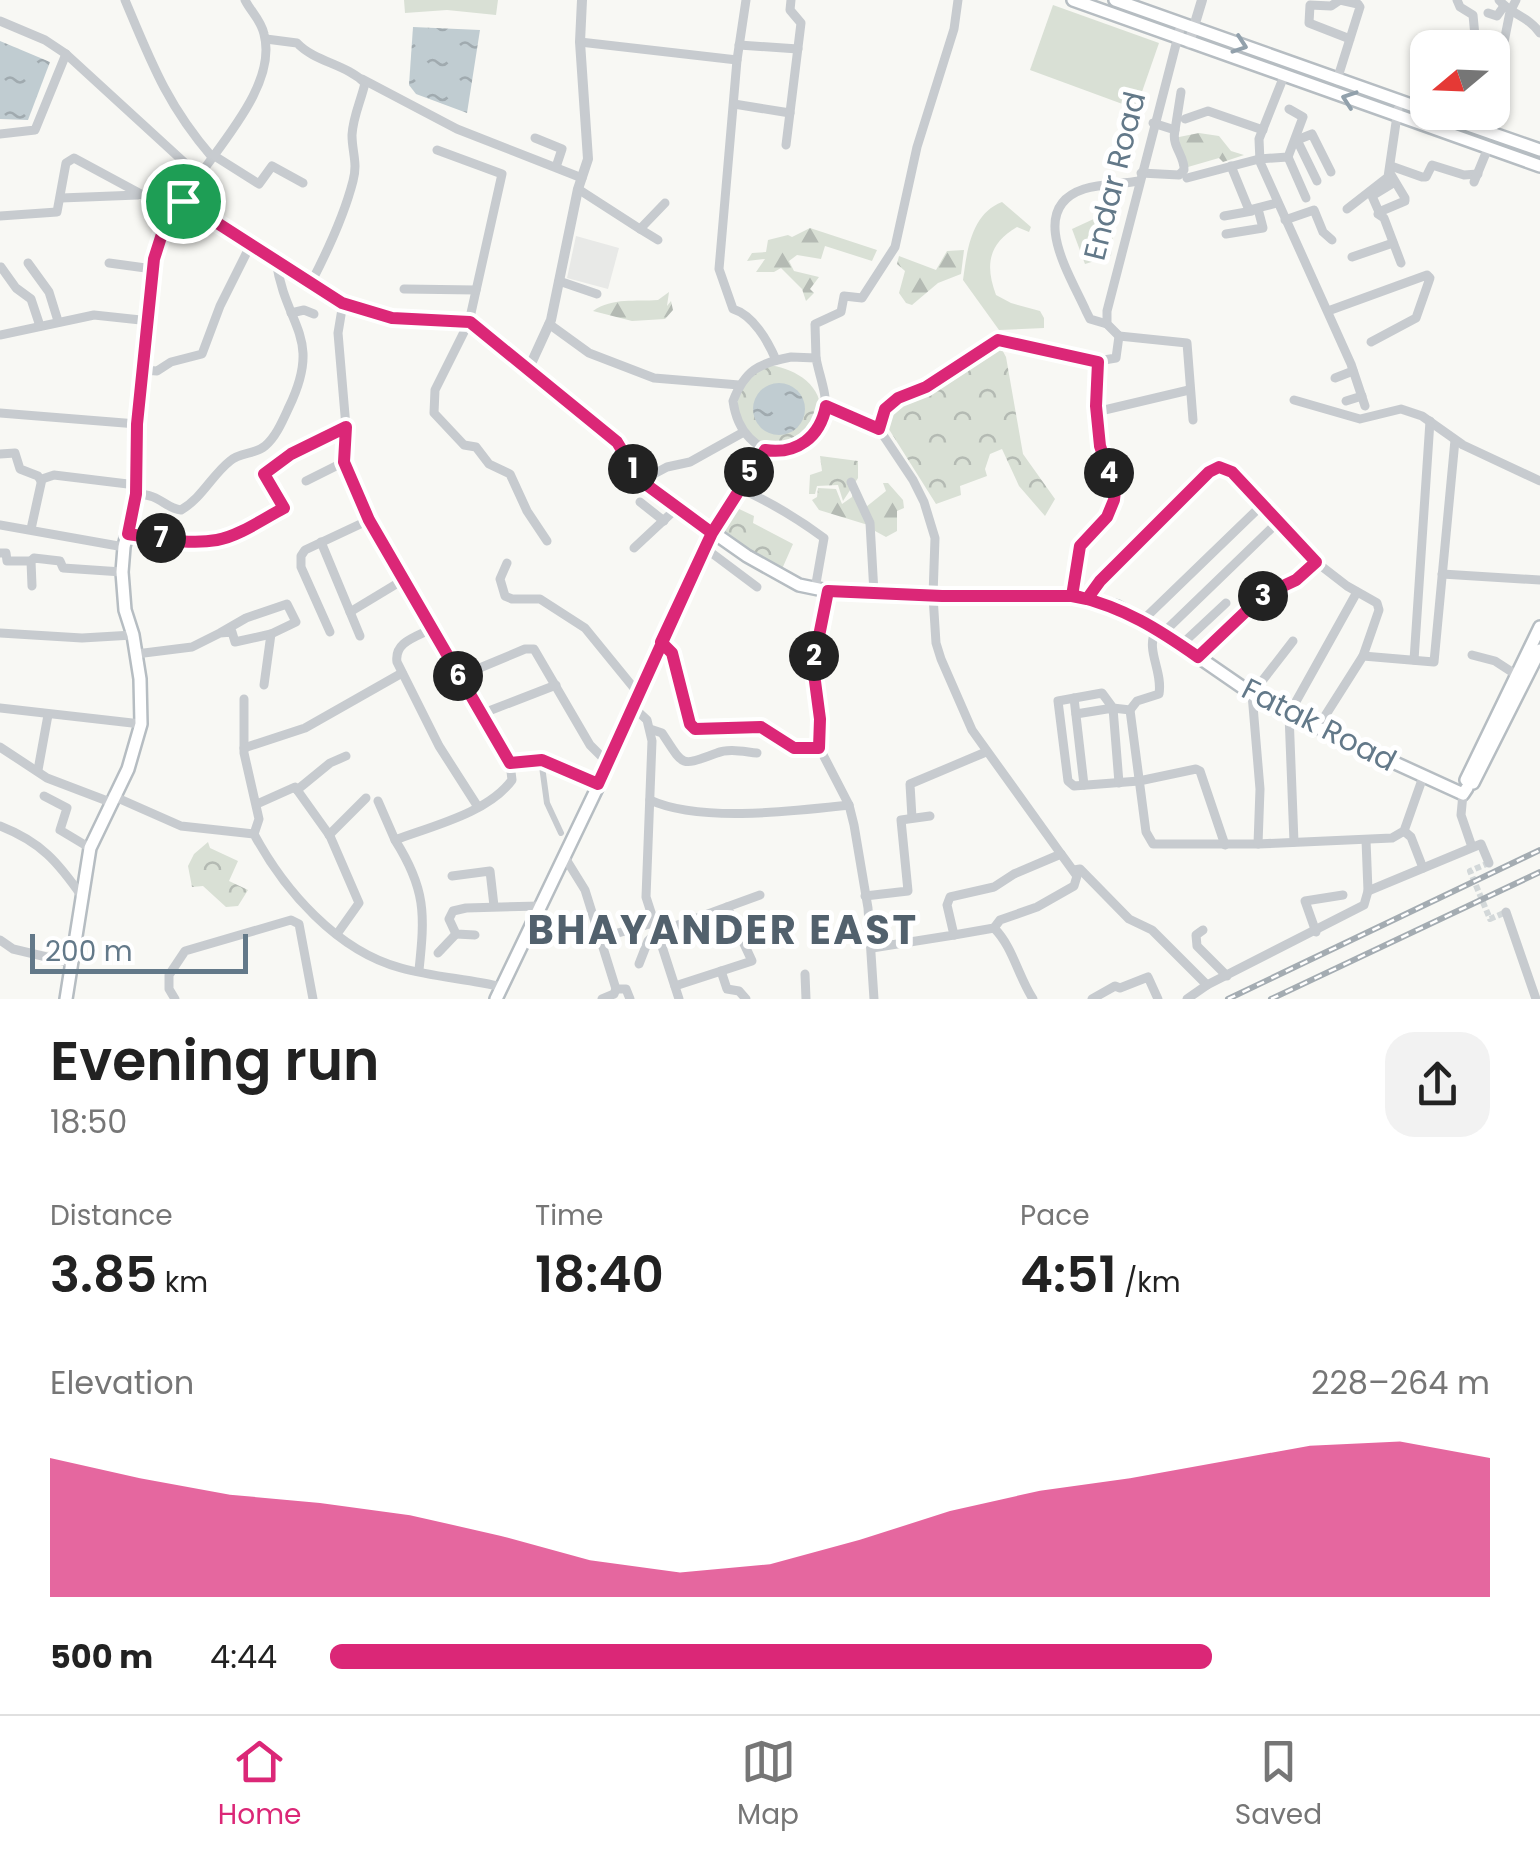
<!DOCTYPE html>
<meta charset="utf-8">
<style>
body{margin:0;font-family:Poppins,sans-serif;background:#f2f2f2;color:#222;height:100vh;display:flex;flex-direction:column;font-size:38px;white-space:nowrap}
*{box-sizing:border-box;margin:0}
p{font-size:32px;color:#767676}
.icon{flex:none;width:55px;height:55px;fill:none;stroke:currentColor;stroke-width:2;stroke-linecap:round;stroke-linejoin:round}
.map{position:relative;height:999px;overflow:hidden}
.sheet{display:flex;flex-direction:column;background:#fff;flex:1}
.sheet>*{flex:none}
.needle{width:65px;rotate:251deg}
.controls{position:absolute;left:1410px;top:30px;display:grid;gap:20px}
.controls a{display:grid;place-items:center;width:100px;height:100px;border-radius:20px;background:#fff;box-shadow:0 2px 8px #0004;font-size:50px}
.scale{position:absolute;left:30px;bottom:25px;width:218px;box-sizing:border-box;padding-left:10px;border:5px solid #637989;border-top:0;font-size:28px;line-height:35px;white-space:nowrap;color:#637989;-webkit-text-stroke:8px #fff;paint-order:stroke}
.pin{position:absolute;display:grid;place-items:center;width:85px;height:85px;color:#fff;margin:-42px;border:5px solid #fff;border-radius:50%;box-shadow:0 2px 10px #0007}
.km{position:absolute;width:50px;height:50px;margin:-25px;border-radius:50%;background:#222;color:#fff;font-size:28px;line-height:50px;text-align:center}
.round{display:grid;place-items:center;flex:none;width:105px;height:105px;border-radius:30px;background:#f2f2f2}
.overview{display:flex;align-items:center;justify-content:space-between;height:170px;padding:0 50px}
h1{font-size:55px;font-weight:600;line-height:75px}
.metrics{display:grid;grid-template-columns:repeat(3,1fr);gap:15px;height:170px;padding:10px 50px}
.metrics div{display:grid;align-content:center}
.metrics b{font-size:50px;font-weight:600}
.metrics small{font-size:28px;font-weight:400}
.metrics p{font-size:28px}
.chart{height:280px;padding:20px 50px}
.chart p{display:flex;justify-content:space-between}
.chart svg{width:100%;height:180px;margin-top:10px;fill:#db2777;opacity:.7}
ul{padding:0 50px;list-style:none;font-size:32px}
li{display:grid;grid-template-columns:160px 120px 1fr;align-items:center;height:75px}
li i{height:25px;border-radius:12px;background:#db2777}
.dock{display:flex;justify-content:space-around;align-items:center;height:140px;border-top:2px solid #e0e0e0;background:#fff;font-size:28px;color:#767676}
.dock a{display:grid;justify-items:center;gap:5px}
.dock .active{color:#db2777}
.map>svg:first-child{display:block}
.built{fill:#e8e9e7}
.green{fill:#d9e0d5}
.forest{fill:url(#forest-firs)}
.park{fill:url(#park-crowns)}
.water{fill:url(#water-ripples)}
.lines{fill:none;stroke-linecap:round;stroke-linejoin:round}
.pedestrian-tunnel{stroke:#d3d8d9;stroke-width:6;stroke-dasharray:6 3;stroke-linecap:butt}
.secondary-casing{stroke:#b6bdc2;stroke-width:16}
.pedestrian{stroke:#c7cbcf;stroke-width:6}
.minor{stroke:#c7cbcf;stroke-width:9}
.tertiary{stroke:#c7cbcf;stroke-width:10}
.secondary{stroke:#fff;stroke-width:11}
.rail-casing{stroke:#a4acb2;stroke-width:6}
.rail{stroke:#fff;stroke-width:2.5;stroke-dasharray:8;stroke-linecap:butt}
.oneway{stroke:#92a1ac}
.route-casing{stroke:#fff;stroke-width:20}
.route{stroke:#db2777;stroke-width:12}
.labels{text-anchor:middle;stroke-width:10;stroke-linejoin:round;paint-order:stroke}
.street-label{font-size:30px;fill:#637989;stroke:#fff}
.district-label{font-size:40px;font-weight:bold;letter-spacing:2.5px;fill:#52616d;stroke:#fff}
</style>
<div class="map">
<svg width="1540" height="999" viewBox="0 0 1540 999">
<defs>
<pattern id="forest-firs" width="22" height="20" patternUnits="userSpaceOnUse" patternTransform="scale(2.5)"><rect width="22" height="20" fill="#d9e0d5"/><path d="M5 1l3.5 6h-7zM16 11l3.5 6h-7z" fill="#b4bab3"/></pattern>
<pattern id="park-crowns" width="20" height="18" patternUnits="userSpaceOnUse" patternTransform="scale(2.5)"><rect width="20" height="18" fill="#d9e0d5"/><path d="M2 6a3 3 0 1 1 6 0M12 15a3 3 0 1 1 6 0" fill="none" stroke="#b4bab3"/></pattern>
<pattern id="water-ripples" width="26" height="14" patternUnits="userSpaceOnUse" patternTransform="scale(2.5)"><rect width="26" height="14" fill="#c0ccd1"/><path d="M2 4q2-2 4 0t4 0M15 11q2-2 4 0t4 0" fill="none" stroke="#a0aaaf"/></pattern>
</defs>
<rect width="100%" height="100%" fill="#f8f8f4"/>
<!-- built -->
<polygon class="built" points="576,236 619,248 608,289 567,278"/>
<!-- green -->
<g class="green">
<polygon points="404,0 498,0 496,15 447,10 405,13"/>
<polygon points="1053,5 1159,43 1136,109 1030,70"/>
<path d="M1002,202L1031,227L1029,232L1017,227C988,244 985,265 996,295L1011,303L1040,311L1044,318V328L999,330L963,280C967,251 971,214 1002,202Z"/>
<polygon points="1098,217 1113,236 1111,256 1085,264 1072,229"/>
</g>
<!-- forest -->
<g class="forest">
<polygon points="1199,133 1219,136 1231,151 1244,155 1223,162 1219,158 1181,169 1179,137"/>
<polygon points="810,228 877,250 872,261 825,246 821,259 797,255 789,261 794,271 819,277 810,289 814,293 806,301 802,289 781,268 774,272 756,272 765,259 747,261 752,253 766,252 768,240 788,235 792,237"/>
<polygon points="964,250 961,274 938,283 912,305 906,303 899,293 905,271 897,264 899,256 936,270 947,251"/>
<path d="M669,292L667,306L671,301L673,310L665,319L632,321L593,311C613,297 635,302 658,300Z"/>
<polygon points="883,483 888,483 903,500 904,508 897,511 897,531 886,537 875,531 866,507 886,491"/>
<polygon points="818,488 836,489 842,504 852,497 852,492 868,525 819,510 812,500 817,497"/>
</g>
<!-- park -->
<g class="park">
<polygon points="999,344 1006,357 1023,454 1055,499 1045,516 1019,486 1002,449 990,454 985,469 987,476 960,486 961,495 936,504 885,423 889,413 894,409"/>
<path d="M767,365C794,367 828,387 819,420C805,471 721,447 740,392C742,386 743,382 747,378C752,373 761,369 767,365Z"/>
<polygon points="820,456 858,461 858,478 843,501 838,485 817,486 815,494 809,494 810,475 822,471"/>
<polygon points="737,508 754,516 753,523 793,544 782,569 722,535"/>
<polygon points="208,842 210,848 238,861 229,881 248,890 238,906 226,907 203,886 192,887 188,866 194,854"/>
</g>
<!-- water -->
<g class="water">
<polygon points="413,27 480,30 467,113 416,94 409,85"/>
<polygon points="0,41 50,62 28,120 0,119"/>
<circle cx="779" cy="409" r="26"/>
</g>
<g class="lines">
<!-- pedestrian-tunnel -->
<polyline class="pedestrian-tunnel" points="1489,863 1470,871 1490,919 1506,912"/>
<defs>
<g id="secondary">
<polyline points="1073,0 1540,166"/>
<polyline points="1115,0 1428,111"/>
<polyline points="1431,112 1540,150"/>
<polyline points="1466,780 1540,627"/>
<polyline points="1473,783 1540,650"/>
<polyline points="66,999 90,848 128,769 141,724 140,679 133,635 125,610 122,572 124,547 136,494 137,424 154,259 161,237 183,201 343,303 392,318 469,322 617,442 640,481 747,556 799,585 828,591 942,596 1076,596 1117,607 1165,634 1268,705 1463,794 1467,788"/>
<polyline points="496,999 599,784 712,533"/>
</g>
</defs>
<!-- secondary casing -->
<use href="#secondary" class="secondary-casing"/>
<!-- pedestrian -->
<polyline class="pedestrian" points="541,759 547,803 561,833"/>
<!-- minor -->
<g class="minor">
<path d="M125,0C151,62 167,105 212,157"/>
<path d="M746,0L737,60L719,269L733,309C753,315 768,341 776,360"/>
<polyline points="1457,0 1460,7 1473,15 1475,36 1502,52"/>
<path d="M1499,0C1513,16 1527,15 1540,33"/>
<polyline points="1488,13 1497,16 1504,6"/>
<polyline points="0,21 45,40 66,54 197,174"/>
<path d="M266,39L297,43C315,62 346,64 365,83C361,101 353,116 352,135C352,152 358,163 353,181C344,216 329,248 312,281"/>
<polyline points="580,42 737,60"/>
<polyline points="739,45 798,49"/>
<polyline points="1284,76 1259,139 1260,162 1351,364 1365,406"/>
<polyline points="362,79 457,129 582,178"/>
<polyline points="1337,80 1360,7 1358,4 1340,0 1331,6 1310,5 1309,23 1350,39"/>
<polyline points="1492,102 1510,12 1516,0"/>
<polyline points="734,104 790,113"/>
<polyline points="1491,112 1491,134"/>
<polyline points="1185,119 1208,111 1263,130"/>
<polyline points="1175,130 1181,92"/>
<polyline points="0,134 35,130 66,54"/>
<polyline points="535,138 562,149 556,167"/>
<polyline points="786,145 801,23 790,10 791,0"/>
<polyline points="437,150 502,174 469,322 435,390 434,413 464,445 476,447 489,464 510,474 527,511 547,541"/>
<polyline points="213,155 259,184 272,166 303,183"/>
<polyline points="1288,157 1306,198"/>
<polyline points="1231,166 1249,210 1277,203"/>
<polyline points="1391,166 1422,177 1426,177 1432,165 1464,175 1478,174"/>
<path d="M1141,173L1179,175L1184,170C1185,156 1171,146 1175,130L1153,123"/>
<polyline points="1390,173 1405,198 1405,201 1379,212 1372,196 1395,182"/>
<polyline points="1187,178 1259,159 1288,157 1303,117 1289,109"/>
<polyline points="1317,181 1297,140 1312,134 1331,172"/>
<polyline points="1474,182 1488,148"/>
<polyline points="578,189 640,229 665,203"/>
<polyline points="61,198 138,195"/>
<path d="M183,201C207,156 279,90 264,34C261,20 251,12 245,0"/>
<polyline points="1347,209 1388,177 1398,109"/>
<polyline points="1378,214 1384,218 1401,263"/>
<polyline points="0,216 57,212 66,163 74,158 176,213"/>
<polyline points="1224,216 1252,211"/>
<polyline points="1285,220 1314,210 1323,232 1332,240"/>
<polyline points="640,229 658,240"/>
<polyline points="1226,234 1263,228 1258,209"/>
<polyline points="1352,257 1393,243"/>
<polyline points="28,263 49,292 58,321"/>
<polyline points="109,263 153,269"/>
<polyline points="1,267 16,288 31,299 40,326"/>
<polyline points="559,281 597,294"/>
<polyline points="404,289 476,290"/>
<polyline points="343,303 338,333 346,427 344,462 369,520 458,677 525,649 534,649 590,745 608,763"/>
<polyline points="1328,311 1427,275 1430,278 1416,318 1371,342"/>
<polyline points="291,313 304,310 314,314"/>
<polyline points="549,324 589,353 654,378 739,385"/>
<path d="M1107,324L1090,319L1086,311C1070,275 1026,208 1084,189C1101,184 1122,184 1139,181"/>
<polyline points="0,335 94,315 150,321"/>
<polyline points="1119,336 1107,324 1107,311 1181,25"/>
<polyline points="1119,336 1187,343 1193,420"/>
<path d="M791,357L816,358C819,375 828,396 825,412C815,466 742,467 733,401C745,370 759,363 791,357Z"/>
<polyline points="816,358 815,324 841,312 844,296 862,298 895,247 917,147 954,29 958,0"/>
<polyline points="143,370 157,371 171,362 202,354 220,306 250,246"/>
<polyline points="1335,378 1353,371"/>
<polyline points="1294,400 1360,419 1401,409 1422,416 1463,445 1540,481"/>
<polyline points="1346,401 1362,396"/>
<polyline points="826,406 879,429 913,480 924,502 935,538 933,596 936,643 941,659 972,730 1061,854 1014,874 994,887 950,897 947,905 954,935 872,948"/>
<polyline points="1096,412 1189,390"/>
<polyline points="0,413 137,424"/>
<polyline points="879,429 885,409 897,398 926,387 998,340 1098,361"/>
<polyline points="0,454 15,453 20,469 38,476 41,481"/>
<polyline points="650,476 667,467 690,462 742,433"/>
<polyline points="306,481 344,462"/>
<polyline points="851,482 870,523 874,593"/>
<path d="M739,488C770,502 797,518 824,538L815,589"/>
<path d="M136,494C161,494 164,508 181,510C202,498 212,475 230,461C240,452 254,455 265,446C276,437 283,420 289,407C323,336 286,328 276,261"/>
<polyline points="640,502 664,521"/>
<polyline points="0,525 124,547"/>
<polyline points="31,529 42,479 54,475 136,485"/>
<path d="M128,533C157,538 187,545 217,540C239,536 263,519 283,509L264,474L291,454L346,427"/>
<polyline points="712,533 765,449"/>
<polyline points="321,542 360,636"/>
<polyline points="634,548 678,507"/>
<polyline points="705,548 757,587"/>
<polyline points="0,553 6,553 7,561 31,561 32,586"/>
<polyline points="31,561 34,558 60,561 63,568 122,572"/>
<polyline points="1316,562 1347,586 1377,603 1379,610 1363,656"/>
<polyline points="507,563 500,579 505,596 512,599 540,599 585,628 638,693"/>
<polyline points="1442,574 1540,580"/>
<polyline points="828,591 813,666 819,719 819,747 849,805 854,825 868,908 874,999"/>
<polyline points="1072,596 1079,545 1107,517 1114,500 1115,490 1099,445 1096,406 1098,361 1116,358 1119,336"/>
<polyline points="1087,599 1100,581 1209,472 1225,467 1316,562 1296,580 1262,596 1198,657"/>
<polyline points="350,612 403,580"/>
<polyline points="1142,621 1262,505"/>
<path d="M431,629C416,637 394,642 397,662L439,746L478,807"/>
<path d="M1156,629C1145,651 1163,670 1159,694L1137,701L1130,710L1113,708L1102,693L1058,701L1068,781L1074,786L1139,781L1196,769L1200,771L1225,845"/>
<polyline points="330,632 301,567 301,556 305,550 369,520"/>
<polyline points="0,633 82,638 133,635"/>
<polyline points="1163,633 1278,522"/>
<polyline points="661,642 672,653 690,724 695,729 754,726 794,749 819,749"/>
<polyline points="1181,645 1226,603"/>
<polyline points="136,654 192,647 220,633 232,632 235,642 271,634 296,622 287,604 246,618 220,633"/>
<polyline points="1472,655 1495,661 1515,674"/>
<polyline points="1414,660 1430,421"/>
<polyline points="458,677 510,763"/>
<polyline points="264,685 271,634"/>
<polyline points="1074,698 1084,785"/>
<polyline points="244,699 244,753 259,819 254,834"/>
<polyline points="632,706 647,720 652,741 646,897 679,999"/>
<polyline points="0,708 141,724"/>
<polyline points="1130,710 1146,832 1153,844 1258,844 1392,838 1404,831 1423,777"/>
<polyline points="481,714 556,685"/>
<polyline points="1076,714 1113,708 1119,783"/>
<polyline points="1318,727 1363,656 1434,662 1455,440"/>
<path d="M650,729L662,733C685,768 680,766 717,753C729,748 745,752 757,753"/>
<polyline points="0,747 47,778 110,802"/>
<polyline points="244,748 305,728 402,673"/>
<polyline points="38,770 48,715"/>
<polyline points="297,790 330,763 346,756"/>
<polyline points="1463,794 1461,815 1472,847"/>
<polyline points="44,796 67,808 60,830 90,848"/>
<path d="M113,796L181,826L254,834C284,890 337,951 401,968C433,977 469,979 502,987"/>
<path d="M650,800C700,823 794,811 849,805"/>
<path d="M378,801L395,840C432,826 488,813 512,780L510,763L541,759L599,784"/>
<polyline points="257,804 295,787 330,836 359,903 337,934"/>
<polyline points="912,818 910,784 986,752"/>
<path d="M0,826C41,842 58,862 83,898"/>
<polyline points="1404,831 1411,837 1423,868"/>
<polyline points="329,835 366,798"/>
<path d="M395,840C426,889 425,914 419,970"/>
<polyline points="1294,842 1289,714 1357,592"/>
<polyline points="1258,844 1260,789 1252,694 1293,641"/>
<polyline points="564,856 585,890 616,989 626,989 630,999"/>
<polyline points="1074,870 1080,869 1129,919 1152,930 1207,985"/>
<polyline points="452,876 490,871 494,906"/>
<polyline points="1368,891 1481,844 1489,863"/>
<polyline points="865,896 908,891 901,820 930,816"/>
<polyline points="727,907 760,895"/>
<polyline points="1506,912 1536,999"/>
<polyline points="994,928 1000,920 1037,907 1074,886 1077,876 1061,854"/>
<polyline points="1203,930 1196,935 1197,946 1227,976"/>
<polyline points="1316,932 1305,901 1343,895"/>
<polyline points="618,933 653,923"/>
<polyline points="475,935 456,934 449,919 453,911 466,908 540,906"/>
<path d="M954,935L994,928C1013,947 1018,976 1033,999"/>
<polyline points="0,940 13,949 72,963"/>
<polyline points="438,953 456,934"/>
<polyline points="639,964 648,941 656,933 727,907 752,961 675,986"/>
<polyline points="721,971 727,989 739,991 746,999"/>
<polyline points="805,974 806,999"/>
<polyline points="175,999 169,989 169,975 185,951 291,920 299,924 313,999"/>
<polyline points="602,999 614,994 616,989"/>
<polyline points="1092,999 1115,986 1120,988 1148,977 1158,999"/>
<polyline points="1187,999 1207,985 1364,905 1368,891 1366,840"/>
</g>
<!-- tertiary -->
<g class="tertiary">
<polyline points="1189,43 1202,0"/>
<polyline points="529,368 551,320 578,189 588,159 580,42 582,0"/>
</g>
<!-- secondary -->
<use href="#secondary" class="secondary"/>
<defs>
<g id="rail">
<polyline points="1228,999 1540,850"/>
<polyline points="1271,999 1540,872"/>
</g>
</defs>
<!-- rail casing -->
<use href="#rail" class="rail-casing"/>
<!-- rail -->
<use href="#rail" class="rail"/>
</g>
<!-- one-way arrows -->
<defs><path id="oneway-chevron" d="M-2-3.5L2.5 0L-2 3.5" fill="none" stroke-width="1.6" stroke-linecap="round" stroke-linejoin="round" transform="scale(2.5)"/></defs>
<g class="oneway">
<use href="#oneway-chevron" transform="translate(1240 45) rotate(19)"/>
<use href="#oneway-chevron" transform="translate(1349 99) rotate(-161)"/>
</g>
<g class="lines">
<defs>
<path id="route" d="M183,201L342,303L392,318L470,322L617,442L640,480L712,533L661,642L672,653L690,724L695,729L761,727L794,748H819L820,719L813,666L828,591L942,596H1076C1125,608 1158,629 1198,657L1262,596L1296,580L1316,562L1232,472L1219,467L1209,472L1100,581L1087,599L1072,596L1080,546L1107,517L1114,500L1115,490L1100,446L1096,406L1098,362L998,340L926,387L898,398L885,409L879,429L826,406C820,437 797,455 765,450L712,533L705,548C669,626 634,705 598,784L542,760L510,763L369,520L344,462L346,427L291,454L264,474L284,508C263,519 239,536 217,540C188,545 157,538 128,534L136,494L137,424L154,259L161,237L183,201"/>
</defs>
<!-- route casing -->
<use href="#route" class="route-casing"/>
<!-- route -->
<use href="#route" class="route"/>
</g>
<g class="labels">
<!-- street labels -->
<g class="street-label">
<text transform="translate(1115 176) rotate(-76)" y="10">Endar Road</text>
<text transform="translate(1319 725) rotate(27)" y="10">Fatak Road</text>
</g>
<!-- district labels -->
<g class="district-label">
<text x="723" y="944">BHAYANDER EAST</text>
</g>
</g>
</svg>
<div class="controls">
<a><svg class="needle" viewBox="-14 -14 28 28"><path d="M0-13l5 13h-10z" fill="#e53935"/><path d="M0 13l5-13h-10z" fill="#767676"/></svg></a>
</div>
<div class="scale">200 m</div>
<div class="pin" style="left:183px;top:201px;background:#1e9e55"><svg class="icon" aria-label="arrive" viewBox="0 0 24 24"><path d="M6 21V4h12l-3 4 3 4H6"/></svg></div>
<b class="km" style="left:633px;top:469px">1</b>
<b class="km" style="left:814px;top:656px">2</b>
<b class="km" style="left:1263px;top:596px">3</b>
<b class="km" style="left:1109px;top:473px">4</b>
<b class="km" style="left:749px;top:472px">5</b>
<b class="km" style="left:458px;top:676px">6</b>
<b class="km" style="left:161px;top:538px">7</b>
</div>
<section class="sheet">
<div class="overview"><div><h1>Evening run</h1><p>18:50</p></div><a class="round"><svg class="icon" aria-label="share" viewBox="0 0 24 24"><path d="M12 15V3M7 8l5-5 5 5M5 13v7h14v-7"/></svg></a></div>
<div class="metrics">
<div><p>Distance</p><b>3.85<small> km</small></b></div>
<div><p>Time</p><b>18:40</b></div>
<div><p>Pace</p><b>4:51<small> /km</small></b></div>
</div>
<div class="chart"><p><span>Elevation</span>228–264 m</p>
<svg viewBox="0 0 160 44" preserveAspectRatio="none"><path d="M0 44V10L10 15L20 19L30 21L40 24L50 29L60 35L70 38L80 36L90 30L100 23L110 18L120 15L130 11L140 7L150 6L160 10V44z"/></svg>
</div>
<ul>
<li><b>500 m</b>4:44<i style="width:76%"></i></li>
</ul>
</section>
<nav class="dock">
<a class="active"><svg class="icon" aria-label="home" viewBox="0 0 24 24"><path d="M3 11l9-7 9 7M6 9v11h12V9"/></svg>Home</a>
<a><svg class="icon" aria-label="map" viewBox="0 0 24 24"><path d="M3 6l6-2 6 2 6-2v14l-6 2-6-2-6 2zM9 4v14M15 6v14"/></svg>Map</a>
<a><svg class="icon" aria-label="saved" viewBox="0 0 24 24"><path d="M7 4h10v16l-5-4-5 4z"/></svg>Saved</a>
</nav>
